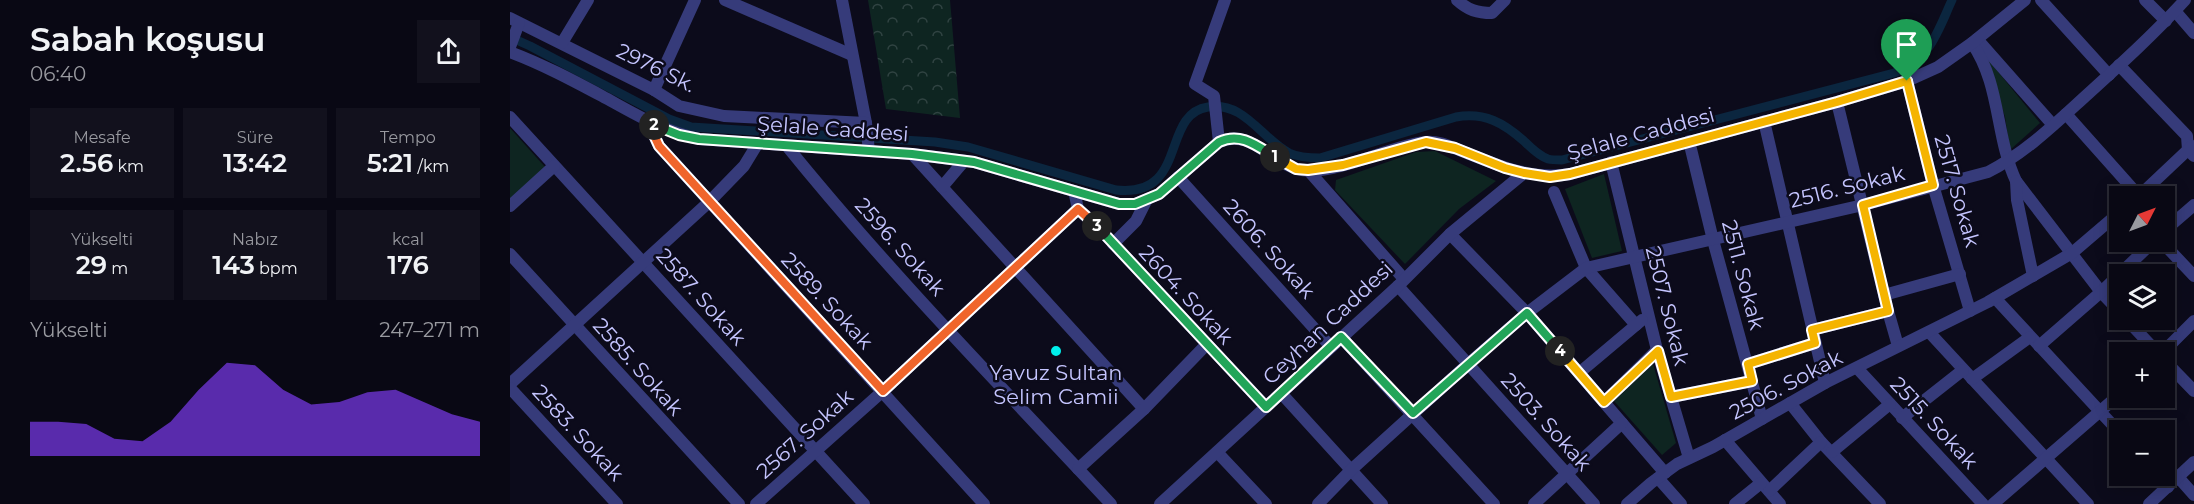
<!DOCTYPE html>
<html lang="tr">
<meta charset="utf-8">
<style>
body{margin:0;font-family:Montserrat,sans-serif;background:#12111d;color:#f1f3f6;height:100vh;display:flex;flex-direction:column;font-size:22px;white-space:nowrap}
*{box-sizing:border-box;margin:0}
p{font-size:20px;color:#999aa0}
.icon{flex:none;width:33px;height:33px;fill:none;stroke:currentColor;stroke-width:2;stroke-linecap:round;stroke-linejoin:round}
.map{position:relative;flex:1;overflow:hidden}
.details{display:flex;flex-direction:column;background:#090814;width:510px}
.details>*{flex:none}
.needle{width:39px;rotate:48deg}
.fabs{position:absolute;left:1599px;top:186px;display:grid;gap:12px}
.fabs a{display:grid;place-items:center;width:66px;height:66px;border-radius:0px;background:#090814;box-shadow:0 3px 15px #0003,0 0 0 2px #292934;font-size:30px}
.pin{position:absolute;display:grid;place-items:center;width:51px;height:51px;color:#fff;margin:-62px -26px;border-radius:50% 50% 50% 0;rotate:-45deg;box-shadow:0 0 6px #0007}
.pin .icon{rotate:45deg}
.km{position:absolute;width:30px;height:30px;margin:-15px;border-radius:50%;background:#222;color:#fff;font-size:16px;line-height:30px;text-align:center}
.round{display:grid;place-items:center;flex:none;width:63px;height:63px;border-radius:0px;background:#12111d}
.overview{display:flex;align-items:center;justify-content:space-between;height:102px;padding:0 30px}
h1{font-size:33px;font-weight:600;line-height:45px}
.stats{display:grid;grid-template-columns:repeat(3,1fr);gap:9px;height:102px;padding:6px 30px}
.stats div{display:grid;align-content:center;border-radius:0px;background:#12111d;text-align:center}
.stats b{font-size:26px;font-weight:600}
.stats small{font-size:16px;font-weight:400}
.stats p{font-size:16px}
.chart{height:168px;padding:12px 30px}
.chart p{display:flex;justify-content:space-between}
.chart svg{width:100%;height:108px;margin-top:6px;fill:#7c3aed;opacity:.7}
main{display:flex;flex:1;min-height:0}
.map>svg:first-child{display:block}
.green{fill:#0e2521}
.forest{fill:url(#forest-crowns)}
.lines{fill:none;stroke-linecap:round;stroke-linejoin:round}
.canal{stroke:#0b263f;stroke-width:9}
.minor{stroke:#363b7a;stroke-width:12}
.split-1-casing{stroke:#fff;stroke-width:12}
.split-2-casing{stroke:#fff;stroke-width:12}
.split-3-casing{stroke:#fff;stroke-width:12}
.split-4-casing{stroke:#fff;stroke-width:12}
.split-5-casing{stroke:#fff;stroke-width:12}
.split-1{stroke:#f5b400;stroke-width:8}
.split-2{stroke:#22a559;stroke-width:8}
.split-3{stroke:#f0652b;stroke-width:8}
.split-4{stroke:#22a559;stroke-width:8}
.split-5{stroke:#f5b400;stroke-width:8}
.poi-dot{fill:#00efeb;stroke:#0c0b1b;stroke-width:2}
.labels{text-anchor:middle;stroke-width:5;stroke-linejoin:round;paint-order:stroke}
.street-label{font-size:21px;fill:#c5c5ff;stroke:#0c0b1b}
.poi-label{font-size:21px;fill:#c5c5ff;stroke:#0c0b1b}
</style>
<main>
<section class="details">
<div class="overview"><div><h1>Sabah koşusu</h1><p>06:40</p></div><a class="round"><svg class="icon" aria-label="share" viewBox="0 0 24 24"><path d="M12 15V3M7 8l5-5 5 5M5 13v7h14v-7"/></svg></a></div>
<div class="stats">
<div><p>Mesafe</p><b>2.56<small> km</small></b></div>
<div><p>Süre</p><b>13:42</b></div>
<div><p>Tempo</p><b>5:21<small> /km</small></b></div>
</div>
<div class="stats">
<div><p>Yükselti</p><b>29<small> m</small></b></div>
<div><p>Nabız</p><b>143<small> bpm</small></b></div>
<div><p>kcal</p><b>176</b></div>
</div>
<div class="chart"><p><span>Yükselti</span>247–271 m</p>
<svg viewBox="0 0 160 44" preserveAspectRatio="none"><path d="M0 44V30L10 30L20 31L30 37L40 38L50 30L60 17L70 6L80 7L90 17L100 23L110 22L120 18L130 17L140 22L150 27L160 30V44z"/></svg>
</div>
</section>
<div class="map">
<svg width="1684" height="504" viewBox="0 0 1684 504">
<defs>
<pattern id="forest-crowns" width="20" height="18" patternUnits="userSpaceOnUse" patternTransform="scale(1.5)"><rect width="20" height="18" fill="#0e2521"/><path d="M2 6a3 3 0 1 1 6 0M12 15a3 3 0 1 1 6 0" fill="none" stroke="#304342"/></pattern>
</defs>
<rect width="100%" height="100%" fill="#0c0b1b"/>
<!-- green -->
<g class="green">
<polygon points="1476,57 1530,123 1500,150 1495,117"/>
<polygon points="0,128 35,167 0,200"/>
<polygon points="925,151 986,181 949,209 895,264 825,190 826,180 906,152"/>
<polygon points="1094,174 1112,251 1082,258 1055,189"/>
<polygon points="1143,364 1166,443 1152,455 1104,401"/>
</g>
<!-- forest -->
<polygon class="forest" points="358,0 440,0 450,118 376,109"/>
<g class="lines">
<!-- canal -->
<path class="canal" d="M0,37L20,46L159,119L181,127L425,142L458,147L606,190C679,198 650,114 698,107C734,101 751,138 779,153C788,157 800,158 810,158L946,117C975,112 994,123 1015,142C1021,148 1029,156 1038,159C1042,160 1048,160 1052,160L1384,73C1420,60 1427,33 1442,0"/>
<!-- minor -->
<g class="minor">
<polyline points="215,0 342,55"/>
<polyline points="332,0 356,123 359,151"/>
<path d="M947,0C958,10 967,13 982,13L995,0"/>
<polyline points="1531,0 1599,75"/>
<polyline points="1635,0 1656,21"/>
<polyline points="1665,11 1684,33"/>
<polyline points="0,18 144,90 169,106 214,116 356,123"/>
<polyline points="1467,39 1543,125"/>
<polyline points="52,43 78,0"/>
<path d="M1462,43C1491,85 1485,136 1506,181L1591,292L1610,312"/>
<polyline points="0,47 9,23"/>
<path d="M0,52C32,64 62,80 92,96C125,114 152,131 189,139L402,154L464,162L609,204H625L649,194L709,142C740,128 759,161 787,169C819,179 881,145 915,142C930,140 945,149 959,154C992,167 1024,180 1060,174L1327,102L1397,81L1428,67L1462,43L1515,0"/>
<polyline points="1609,65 1677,136 1678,150 1684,156"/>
<polyline points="1397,81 1423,185 1460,311"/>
<polyline points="144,90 185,0"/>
<polyline points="1327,102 1378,311 1388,346"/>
<polyline points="1556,114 1629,196"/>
<polyline points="0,117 354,504"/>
<polyline points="1254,121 1315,383"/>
<polyline points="138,122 149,146 474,504"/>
<polyline points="1179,141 1203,240 1252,419"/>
<polyline points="709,142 704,96 685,84 715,0"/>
<path d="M276,145C377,270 491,386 601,504"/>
<polyline points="402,154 634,409"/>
<polyline points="1101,162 1147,350 1179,458"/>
<polyline points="798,170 894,279"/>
<polyline points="668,177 821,347"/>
<polyline points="1506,181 1507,200 1523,276"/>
<polyline points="432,187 454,161"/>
<polyline points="1044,192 1076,268 1126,325"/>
<polyline points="1629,196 1682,146"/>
<polyline points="0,206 44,166"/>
<polyline points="568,209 586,225 756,407"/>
<polyline points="1654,231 1684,205"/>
<polyline points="940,234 1017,313 1155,473"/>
<polyline points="1652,242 1684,276"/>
<polyline points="603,244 626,221 636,201"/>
<polyline points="0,254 229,504"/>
<polyline points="888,286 1084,504"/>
<polyline points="1374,295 1450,274"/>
<polyline points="1485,298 1610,433"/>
<polyline points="1617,320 1647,352"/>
<polyline points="1302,330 1378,311"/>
<polyline points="1419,332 1578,504"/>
<polyline points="831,337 984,504"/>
<polyline points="1529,346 1591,292 1643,242"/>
<polyline points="1653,352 1684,321"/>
<polyline points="1654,360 1684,391"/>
<polyline points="1238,364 1305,343"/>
<polyline points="1347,368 1473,504"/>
<polyline points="1069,373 1132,320"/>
<polyline points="1462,379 1520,337"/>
<polyline points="0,384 199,202 234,166 248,143"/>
<polyline points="0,388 107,504"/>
<polyline points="771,393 872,504"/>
<polyline points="1161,397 1242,381"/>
<polyline points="1094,402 1147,350"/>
<polyline points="1280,403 1311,442 1370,504"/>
<polyline points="1392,418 1453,370"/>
<polyline points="1215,440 1270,504"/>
<polyline points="707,452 756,504"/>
<polyline points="1322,452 1380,404"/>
<polyline points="568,469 634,409 696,345"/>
<polyline points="1648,476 1658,487"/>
<polyline points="1668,477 1684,495"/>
<polyline points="1148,478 1171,504"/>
<polyline points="1259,491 1311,442"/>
<polyline points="246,504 373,391 568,209 564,191"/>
<polyline points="650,504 888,286 940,234 1014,173"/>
<path d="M808,504L841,470L958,364L1017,313L1076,268L1353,205L1478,172C1516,153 1548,121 1579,93C1612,63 1645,33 1675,0"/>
<polyline points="1024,504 1112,423"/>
<polyline points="1117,504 1141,483 1167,464 1203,447 1315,383 1478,302 1562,253 1610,212"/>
<polyline points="1225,504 1251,483"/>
<polyline points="1483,504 1610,394"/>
<polyline points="1639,504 1684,462"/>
</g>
</g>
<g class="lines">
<defs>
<polyline id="split-1" points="765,157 786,169 798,170 833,165 916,142 945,148 995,168 1014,173 1040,177 1060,174 1327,102 1397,81"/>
<path id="split-2" d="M144,125L169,135L189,139L402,154L464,162L609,204H625L649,194L709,142C730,132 746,145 765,157"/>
<polyline id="split-3" points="144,125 138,122 149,146 373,391 568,209 587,226"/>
<polyline id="split-4" points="587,226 756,407 831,337 903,413 1017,313 1050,351"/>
<polyline id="split-5" points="1050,351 1094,402 1148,351 1161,397 1242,381 1238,364 1305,343 1302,330 1378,311 1353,205 1423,185 1397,81"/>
</defs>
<!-- split-1 casing -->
<use href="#split-1" class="split-1-casing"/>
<!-- split-2 casing -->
<use href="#split-2" class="split-2-casing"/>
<!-- split-3 casing -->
<use href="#split-3" class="split-3-casing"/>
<!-- split-4 casing -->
<use href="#split-4" class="split-4-casing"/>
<!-- split-5 casing -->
<use href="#split-5" class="split-5-casing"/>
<!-- split-1 -->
<use href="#split-1" class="split-1"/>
<!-- split-2 -->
<use href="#split-2" class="split-2"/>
<!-- split-3 -->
<use href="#split-3" class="split-3"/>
<!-- split-4 -->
<use href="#split-4" class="split-4"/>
<!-- split-5 -->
<use href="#split-5" class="split-5"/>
</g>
<!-- markers -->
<circle class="poi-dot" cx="546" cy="351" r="6"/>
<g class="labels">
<!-- street labels -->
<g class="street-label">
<text transform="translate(146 68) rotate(26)" y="7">2976 Sk.</text>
<text transform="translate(323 129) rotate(4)" y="7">Şelale Caddesi</text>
<text transform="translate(1131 134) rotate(-15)" y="7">Şelale Caddesi</text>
<text transform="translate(1337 187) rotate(-14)" y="7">2516. Sokak</text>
<text transform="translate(1447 191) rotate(74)" y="7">2517. Sokak</text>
<text transform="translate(390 247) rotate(48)" y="7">2596. Sokak</text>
<text transform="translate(759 249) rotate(48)" y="7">2606. Sokak</text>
<text transform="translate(1233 275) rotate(75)" y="7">2511. Sokak</text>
<text transform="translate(676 295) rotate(47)" y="7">2604. Sokak</text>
<text transform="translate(191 297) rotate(48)" y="7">2587. Sokak</text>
<text transform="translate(317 301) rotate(47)" y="7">2589. Sokak</text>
<text transform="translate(1157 306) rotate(76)" y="7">2507. Sokak</text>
<text transform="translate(818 323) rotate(-43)" y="7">Ceyhan Caddesi</text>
<text transform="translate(128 367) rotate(48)" y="7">2585. Sokak</text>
<text transform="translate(1276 385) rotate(-28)" y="7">2506. Sokak</text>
<text transform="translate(1036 422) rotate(48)" y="7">2503. Sokak</text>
<text transform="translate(1424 423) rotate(47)" y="7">2515. Sokak</text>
<text transform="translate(68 433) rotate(47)" y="7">2583. Sokak</text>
<text transform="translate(295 434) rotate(-42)" y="7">2567. Sokak</text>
</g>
<!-- poi labels -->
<g class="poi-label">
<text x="546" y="380">Yavuz Sultan<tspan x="546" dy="24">Selim Camii</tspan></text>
</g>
</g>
</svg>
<div class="fabs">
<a><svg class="needle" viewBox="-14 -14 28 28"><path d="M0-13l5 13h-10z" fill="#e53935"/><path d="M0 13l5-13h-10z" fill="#999aa0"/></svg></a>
<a><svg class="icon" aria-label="layers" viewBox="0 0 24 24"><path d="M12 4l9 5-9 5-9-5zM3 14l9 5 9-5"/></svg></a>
<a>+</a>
<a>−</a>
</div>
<div class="pin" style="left:1397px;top:81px;background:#1e9e55"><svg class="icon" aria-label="arrive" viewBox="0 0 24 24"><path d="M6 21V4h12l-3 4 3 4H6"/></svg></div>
<b class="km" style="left:765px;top:157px">1</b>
<b class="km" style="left:144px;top:125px">2</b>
<b class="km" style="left:587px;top:226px">3</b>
<b class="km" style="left:1050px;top:351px">4</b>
</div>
</main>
